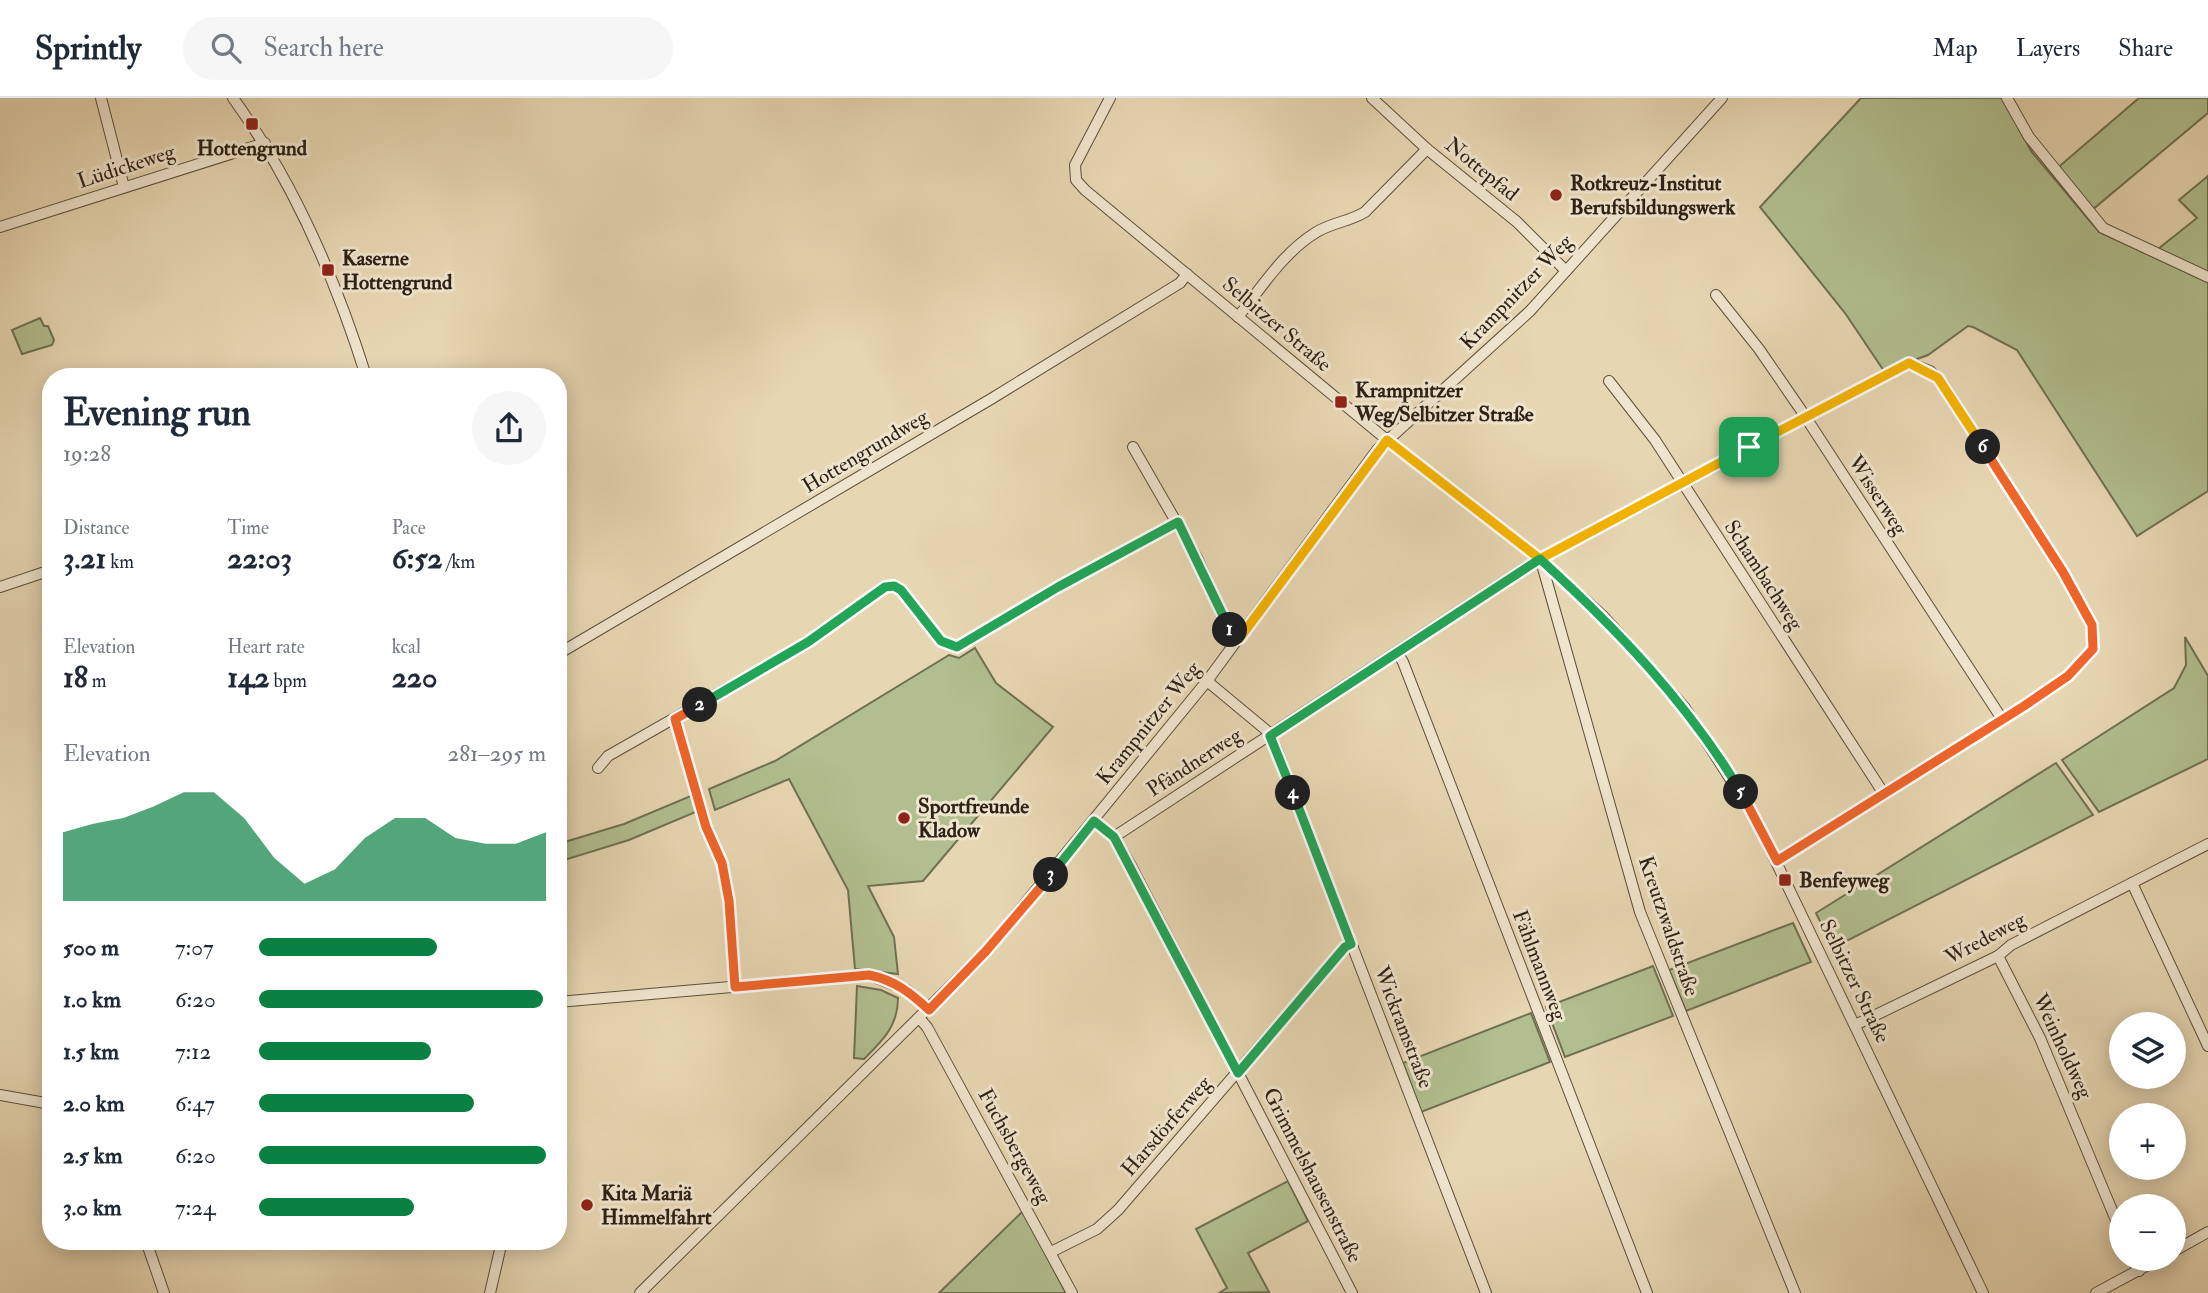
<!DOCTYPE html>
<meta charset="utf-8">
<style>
body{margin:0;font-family:"IM FELL Double Pica",serif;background:#f6f6f7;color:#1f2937;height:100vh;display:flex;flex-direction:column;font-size:26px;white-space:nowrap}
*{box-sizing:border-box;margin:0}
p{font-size:23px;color:#747a83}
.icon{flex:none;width:38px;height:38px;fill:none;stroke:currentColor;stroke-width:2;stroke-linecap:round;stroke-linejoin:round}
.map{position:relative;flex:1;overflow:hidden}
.side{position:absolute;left:42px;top:270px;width:525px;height:882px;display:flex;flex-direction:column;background:#fff;border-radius:28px;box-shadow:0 4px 18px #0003}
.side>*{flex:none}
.buttons{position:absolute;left:2109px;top:914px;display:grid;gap:14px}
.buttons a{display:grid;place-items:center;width:77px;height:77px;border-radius:50%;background:#fff;box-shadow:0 4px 18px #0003;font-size:35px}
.pin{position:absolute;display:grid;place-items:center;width:60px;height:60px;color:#fff;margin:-30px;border-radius:14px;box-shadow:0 4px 10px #0006}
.km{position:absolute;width:35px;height:35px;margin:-18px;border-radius:50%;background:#222;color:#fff;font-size:19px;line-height:35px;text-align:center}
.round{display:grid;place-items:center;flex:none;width:74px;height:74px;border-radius:37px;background:#f6f6f7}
.overview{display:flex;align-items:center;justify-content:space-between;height:119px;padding:0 21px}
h1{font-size:38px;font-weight:800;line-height:52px}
.metrics{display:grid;grid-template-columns:repeat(3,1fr);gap:10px;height:119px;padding:7px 21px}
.metrics div{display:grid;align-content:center}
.metrics b{font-size:30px;font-weight:800}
.metrics small{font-size:19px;font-weight:400}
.metrics p{font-size:19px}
.chart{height:196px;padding:14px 21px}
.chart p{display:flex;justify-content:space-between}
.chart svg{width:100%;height:126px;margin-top:7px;fill:#0b8043;opacity:.7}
ul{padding:0 21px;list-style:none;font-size:23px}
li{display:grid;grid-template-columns:112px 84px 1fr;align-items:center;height:52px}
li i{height:18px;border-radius:9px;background:#0b8043}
header{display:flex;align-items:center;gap:42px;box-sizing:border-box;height:98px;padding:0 35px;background:#fff;border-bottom:2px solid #e0e1e3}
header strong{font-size:33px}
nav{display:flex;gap:38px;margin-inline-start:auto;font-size:24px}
.search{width:490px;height:63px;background:#f6f6f7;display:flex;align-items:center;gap:18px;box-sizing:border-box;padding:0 24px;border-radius:38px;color:#747a83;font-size:26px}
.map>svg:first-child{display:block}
.green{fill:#b1be8f;stroke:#6f7052;stroke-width:2}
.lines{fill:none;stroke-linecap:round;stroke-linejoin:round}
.minor-casing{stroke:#5c4f3d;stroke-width:12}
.minor{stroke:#efe4cd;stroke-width:10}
.split-1-casing{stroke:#fff;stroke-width:14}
.split-2-casing{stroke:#fff;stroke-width:14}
.split-3-casing{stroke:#fff;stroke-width:14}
.split-4-casing{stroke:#fff;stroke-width:14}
.split-5-casing{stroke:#fff;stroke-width:14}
.split-6-casing{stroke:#fff;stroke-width:14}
.split-7-casing{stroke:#fff;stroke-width:14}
.split-1{stroke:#f5b400;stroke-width:9}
.split-2{stroke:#22a559;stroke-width:9}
.split-3{stroke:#f0652b;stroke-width:9}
.split-4{stroke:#22a559;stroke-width:9}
.split-5{stroke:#22a559;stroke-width:9}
.split-6{stroke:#f0652b;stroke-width:9}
.split-7{stroke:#f5b400;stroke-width:9}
.poi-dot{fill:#8f2418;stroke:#efe4cd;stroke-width:2.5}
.labels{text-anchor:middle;stroke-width:6;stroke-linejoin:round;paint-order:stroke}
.poi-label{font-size:21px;font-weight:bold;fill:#2d2216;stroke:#efe4cd;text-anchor:start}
.street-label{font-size:21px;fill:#2d2216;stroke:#efe4cd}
</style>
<header>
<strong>Sprintly</strong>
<div class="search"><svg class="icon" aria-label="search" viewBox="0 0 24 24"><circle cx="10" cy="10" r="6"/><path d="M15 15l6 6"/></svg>Search here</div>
<nav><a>Map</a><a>Layers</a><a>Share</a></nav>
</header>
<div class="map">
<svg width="2208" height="1195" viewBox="0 0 2208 1195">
<rect width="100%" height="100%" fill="#e7d6b2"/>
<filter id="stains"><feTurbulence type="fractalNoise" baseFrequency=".00286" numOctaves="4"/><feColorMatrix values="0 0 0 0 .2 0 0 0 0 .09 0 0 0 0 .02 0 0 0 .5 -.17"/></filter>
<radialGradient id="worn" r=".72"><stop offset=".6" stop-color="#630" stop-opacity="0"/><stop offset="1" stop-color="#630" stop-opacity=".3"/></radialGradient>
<!-- green -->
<g class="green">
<polygon points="1861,0 2003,0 2031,53 2099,134 2208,184 2208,393 2137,438 2017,252 1973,229 1968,228 1928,257 1884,273 1845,215 1760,109"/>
<polygon points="2139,0 2208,0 2208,15 2092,112 2055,72"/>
<polygon points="2208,78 2208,174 2158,151 2197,120 2179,102"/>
<polygon points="40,220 44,228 48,228 54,242 52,247 22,256 12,232"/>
<polygon points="2185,539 2208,578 2208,661 2099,714 2062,662 2174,590 2186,567"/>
<polygon points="975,550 996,585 1053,629 923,783 868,788 894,839 898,876 855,871 848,792 789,681 715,712 709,691 775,663 949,557 959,560"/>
<polygon points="2056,665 2093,717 1833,850 1816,815"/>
<polygon points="693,697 698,713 629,742 558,764 558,746 624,726"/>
<polygon points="1793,825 1811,864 1686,913 1669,872"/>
<polygon points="1653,868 1673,918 1565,959 1546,909"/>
<path d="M857,888L881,892L898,900C898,928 883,942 864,961L854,960Z"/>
<polygon points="1531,915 1550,964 1421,1014 1403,965"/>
<polygon points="1288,1083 1308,1123 1248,1155 1269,1194 1219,1195 1227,1190 1196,1131"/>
<polygon points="1023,1113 1066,1195 939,1195"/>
</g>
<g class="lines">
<defs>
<g id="minor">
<polyline points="101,0 124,89"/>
<path d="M233,0C294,84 335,179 366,278"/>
<polyline points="1110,0 1075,67 1076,82 1085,92 1387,342 1540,461 1604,519 1685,610 1754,718 1983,1195"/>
<polyline points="1372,0 1427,51 1517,124 1566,173"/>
<polyline points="2007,0 2029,39 2103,130 2208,179"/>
<polyline points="0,129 265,45"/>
<polyline points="1716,197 1759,251 1801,312 2002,621"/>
<path d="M1238,219C1261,190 1283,155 1315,135C1332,124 1349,124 1365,114L1427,51"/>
<polyline points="1609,283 1655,342 1884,696"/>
<polyline points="1133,349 1197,460 1227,529 1239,542"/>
<polyline points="1541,463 1640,814 1795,1195"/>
<polyline points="0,489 51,472"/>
<polyline points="1397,554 1403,564 1647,1195"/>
<polyline points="558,556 991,301 1180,185 1187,176"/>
<polyline points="1207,583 1266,632 1276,650 1486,1195"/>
<polyline points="675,621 706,729 722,765 729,803 735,889"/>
<polyline points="598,670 608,658 808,544 885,489 894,488 901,492 941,543 957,549 1058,489 1178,424"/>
<polyline points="1094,723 1114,739 1130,766 1352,1195"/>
<polyline points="1114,739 1526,469 1909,265 1930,273 1943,286 2063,474 2092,527 2093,552 2068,578 2024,608 1777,763"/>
<polyline points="2132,785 2208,948"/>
<polyline points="1998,858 2040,940 2121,1134"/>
<polyline points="558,904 869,877 907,892 929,912"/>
<polyline points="920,921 927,929 1072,1195"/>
<polyline points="1855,927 1998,858 2011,847 2208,746"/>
<polyline points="0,997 51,1006"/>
<polyline points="146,1143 164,1195"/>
<polyline points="2174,1153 2208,1134"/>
<polyline points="1051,1154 1097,1131 1118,1112 1345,849 1351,846"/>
<polyline points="2132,1160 2139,1173"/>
<polyline points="490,1195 502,1143"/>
<polyline points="640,1195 986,853 1207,583 1377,352 1530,213 1722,0"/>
<polyline points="2096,1195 2161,1160"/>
</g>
</defs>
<!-- minor casing -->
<use href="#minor" class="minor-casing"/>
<!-- minor -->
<use href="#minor" class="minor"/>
</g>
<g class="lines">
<defs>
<polyline id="split-1" points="1230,532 1239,541 1387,342 1540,461 1749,349"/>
<polyline id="split-2" points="700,607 808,544 885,489 894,488 901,492 941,543 957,549 1058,489 1178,424 1230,532"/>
<path id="split-3" d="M700,607L675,621L706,729L722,765L729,803L735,889L869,877C894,882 911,895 929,912L986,853L1051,777"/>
<polyline id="split-4" points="1051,777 1094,723 1114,739 1238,975 1345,849 1351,846 1293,695"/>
<path id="split-5" d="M1293,695L1270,638L1540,461C1618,532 1687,604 1741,694"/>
<polyline id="split-6" points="1741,694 1777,763 2024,608 2068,578 2093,551 2092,527 2063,474 1983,349"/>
<polyline id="split-7" points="1749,349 1909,265 1938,280 1983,349"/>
</defs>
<!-- split-1 casing -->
<use href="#split-1" class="split-1-casing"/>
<!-- split-2 casing -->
<use href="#split-2" class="split-2-casing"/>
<!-- split-3 casing -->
<use href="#split-3" class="split-3-casing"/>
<!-- split-4 casing -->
<use href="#split-4" class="split-4-casing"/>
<!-- split-5 casing -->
<use href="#split-5" class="split-5-casing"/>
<!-- split-6 casing -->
<use href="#split-6" class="split-6-casing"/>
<!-- split-7 casing -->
<use href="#split-7" class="split-7-casing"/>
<!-- split-1 -->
<use href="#split-1" class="split-1"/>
<!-- split-2 -->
<use href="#split-2" class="split-2"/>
<!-- split-3 -->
<use href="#split-3" class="split-3"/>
<!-- split-4 -->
<use href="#split-4" class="split-4"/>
<!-- split-5 -->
<use href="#split-5" class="split-5"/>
<!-- split-6 -->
<use href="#split-6" class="split-6"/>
<!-- split-7 -->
<use href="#split-7" class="split-7"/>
</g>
<!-- markers -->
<g class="poi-dot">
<rect x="245" y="19" width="14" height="14" rx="3.5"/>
<circle cx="1556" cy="97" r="7"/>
<rect x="321" y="165" width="14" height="14" rx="3.5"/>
<rect x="1334" y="297" width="14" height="14" rx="3.5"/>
<circle cx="904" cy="720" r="7"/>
<rect x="1778" y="775" width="14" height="14" rx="3.5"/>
<circle cx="587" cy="1107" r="7"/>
</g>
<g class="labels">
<!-- poi labels -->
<g class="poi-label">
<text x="252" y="57" text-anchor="middle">Hottengrund</text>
<text x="1570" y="92">Rotkreuz-Institut<tspan x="1570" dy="24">Berufsbildungswerk</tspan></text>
<text x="342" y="167">Kaserne<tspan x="342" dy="24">Hottengrund</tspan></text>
<text x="1355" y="299">Krampnitzer<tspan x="1355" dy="24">Weg/Selbitzer Straße</tspan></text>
<text x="918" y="715">Sportfreunde<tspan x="918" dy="24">Kladow</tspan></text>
<text x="1799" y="789">Benfeyweg</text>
<text x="601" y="1102">Kita Mariä<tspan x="601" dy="24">Himmelfahrt</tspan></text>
</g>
<!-- street labels -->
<g class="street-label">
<text transform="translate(126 68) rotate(-18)" y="7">Lüdickeweg</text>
<text transform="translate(1482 71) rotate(39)" y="7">Nottepfad</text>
<text transform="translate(1516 194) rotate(-46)" y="7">Krampnitzer Weg</text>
<text transform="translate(1277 226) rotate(40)" y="7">Selbitzer Straße</text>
<text transform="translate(865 353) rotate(-31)" y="7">Hottengrundweg</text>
<text transform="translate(1878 397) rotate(57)" y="7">Wisserweg</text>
<text transform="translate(1764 477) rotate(57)" y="7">Schambachweg</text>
<text transform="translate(1148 625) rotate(-51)" y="7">Krampnitzer Weg</text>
<text transform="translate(1194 664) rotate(-33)" y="7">Pfändnerweg</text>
<text transform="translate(1669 828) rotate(71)" y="7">Kreutzwaldstraße</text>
<text transform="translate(1985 840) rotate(-28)" y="7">Wredeweg</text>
<text transform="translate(1540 867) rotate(69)" y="7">Fählmannweg</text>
<text transform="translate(1855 883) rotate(64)" y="7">Selbitzer Straße</text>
<text transform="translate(1404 929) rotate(69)" y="7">Wickramstraße</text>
<text transform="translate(2063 948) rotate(65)" y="7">Weinholdweg</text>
<text transform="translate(1166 1028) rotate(-49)" y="7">Harsdörferweg</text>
<text transform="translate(1015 1048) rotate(61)" y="7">Fuchsbergeweg</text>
<text transform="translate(1313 1077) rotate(63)" y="7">Grimmelshausenstraße</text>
</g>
</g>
<rect width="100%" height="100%" filter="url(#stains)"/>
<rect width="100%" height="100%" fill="url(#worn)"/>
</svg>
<div class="buttons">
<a><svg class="icon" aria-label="layers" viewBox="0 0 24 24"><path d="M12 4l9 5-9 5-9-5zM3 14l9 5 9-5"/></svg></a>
<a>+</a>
<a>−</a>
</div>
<div class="pin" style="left:1749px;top:349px;background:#1e9e55"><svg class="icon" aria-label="arrive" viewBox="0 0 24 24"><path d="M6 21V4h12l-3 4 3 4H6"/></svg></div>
<b class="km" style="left:1230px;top:532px">1</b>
<b class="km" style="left:700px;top:607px">2</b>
<b class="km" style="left:1051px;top:777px">3</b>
<b class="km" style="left:1293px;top:695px">4</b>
<b class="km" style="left:1741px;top:694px">5</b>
<b class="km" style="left:1983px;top:349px">6</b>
<section class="side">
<div class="overview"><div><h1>Evening run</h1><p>19:28</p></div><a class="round"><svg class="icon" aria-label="share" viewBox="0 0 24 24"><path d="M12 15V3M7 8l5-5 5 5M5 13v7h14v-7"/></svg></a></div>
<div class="metrics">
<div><p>Distance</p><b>3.21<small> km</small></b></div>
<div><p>Time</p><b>22:03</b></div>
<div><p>Pace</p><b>6:52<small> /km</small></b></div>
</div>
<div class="metrics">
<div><p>Elevation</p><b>18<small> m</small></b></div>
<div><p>Heart rate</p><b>142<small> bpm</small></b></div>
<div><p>kcal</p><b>220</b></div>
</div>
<div class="chart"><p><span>Elevation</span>281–295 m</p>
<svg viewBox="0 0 160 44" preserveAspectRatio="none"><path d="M0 44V20L10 17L20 15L30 11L40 6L50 6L60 15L70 29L80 38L90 33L100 22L110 15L120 15L130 22L140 24L150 24L160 20V44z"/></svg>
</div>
<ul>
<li><b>500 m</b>7:07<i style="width:62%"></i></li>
<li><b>1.0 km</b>6:20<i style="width:99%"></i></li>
<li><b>1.5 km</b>7:12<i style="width:60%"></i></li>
<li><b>2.0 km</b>6:47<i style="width:75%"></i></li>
<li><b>2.5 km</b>6:20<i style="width:100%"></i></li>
<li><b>3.0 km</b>7:24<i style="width:54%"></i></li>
</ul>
</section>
</div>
